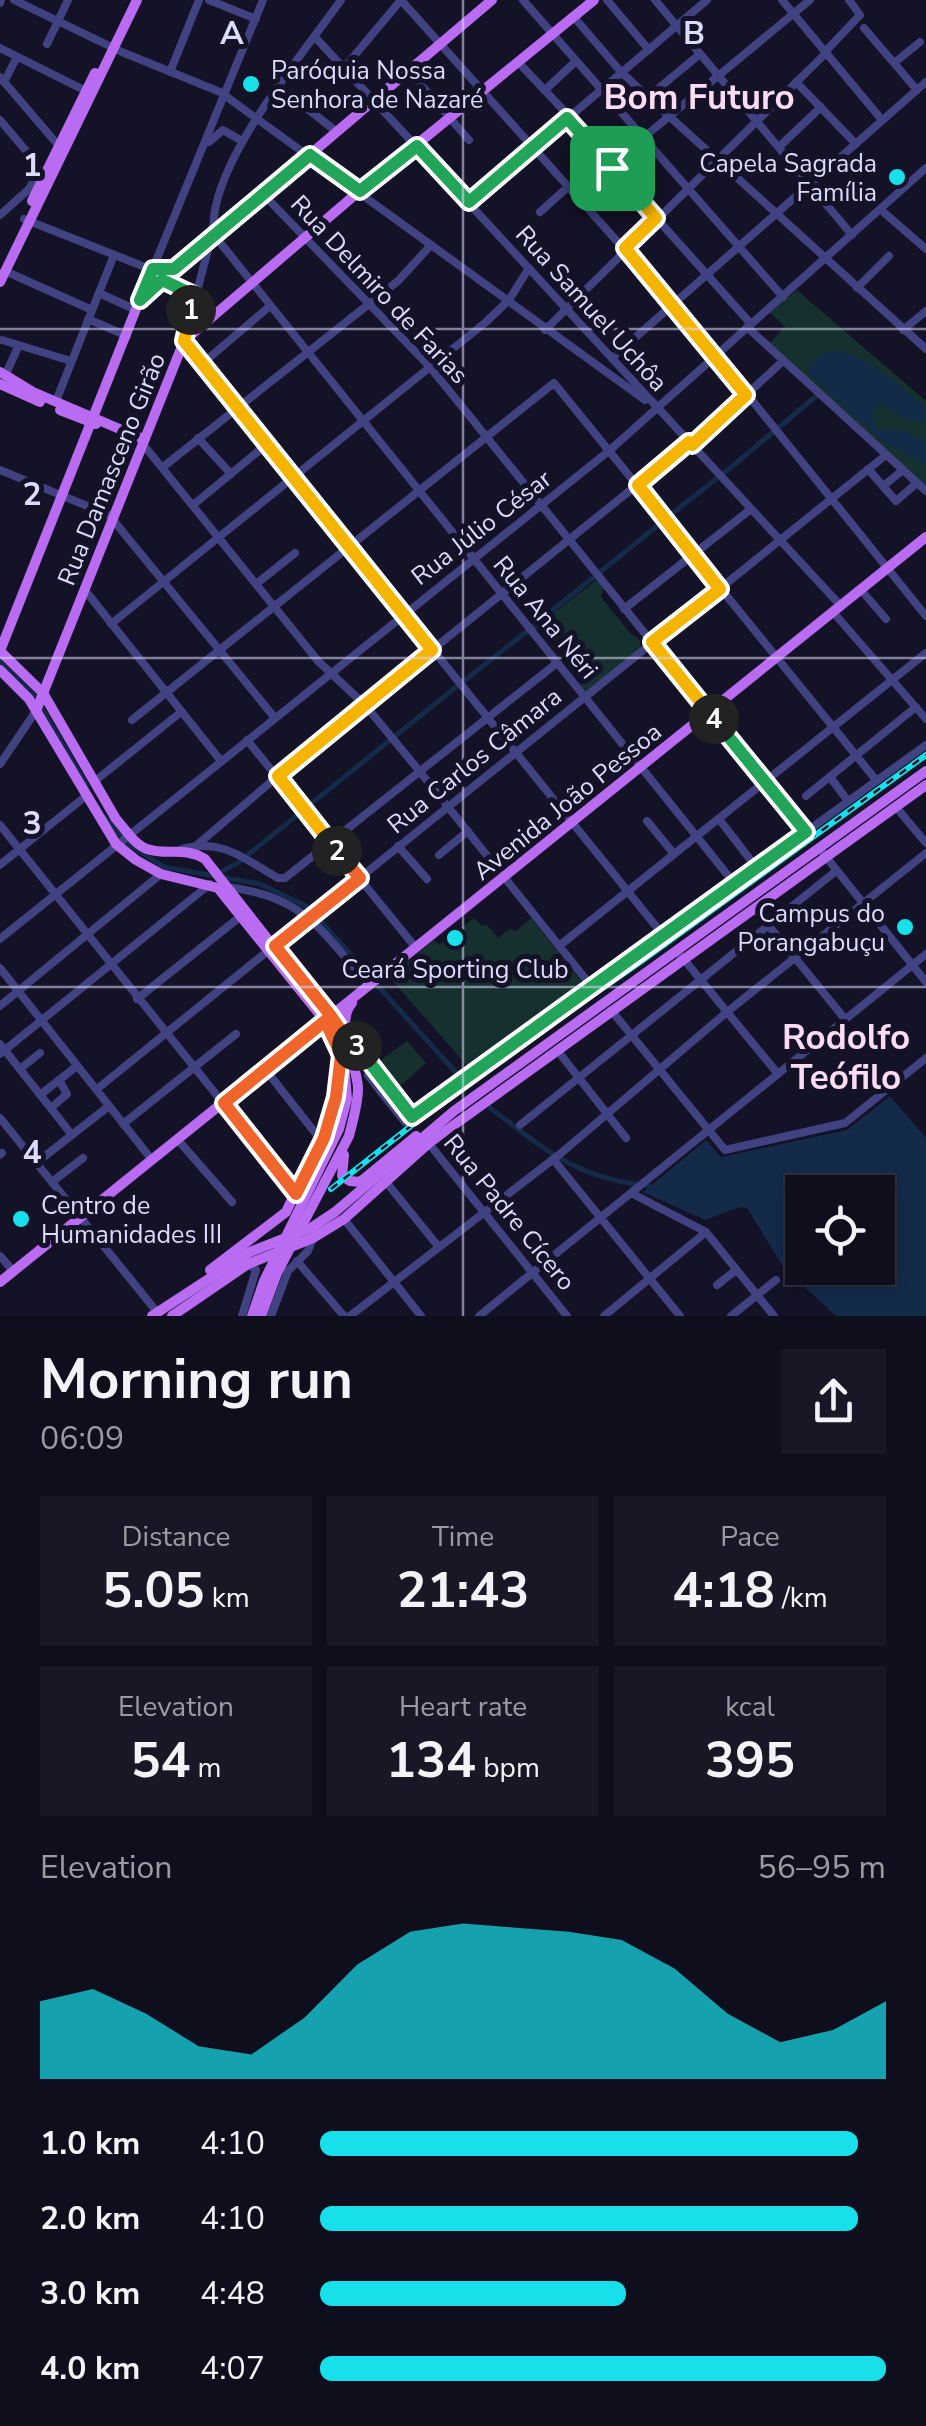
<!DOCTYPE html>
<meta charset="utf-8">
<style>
body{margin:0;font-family:"Nunito Sans",sans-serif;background:#181725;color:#f1f3f6;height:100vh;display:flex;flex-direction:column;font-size:38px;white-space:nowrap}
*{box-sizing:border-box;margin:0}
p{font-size:32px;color:#9b9ca3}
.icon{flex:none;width:55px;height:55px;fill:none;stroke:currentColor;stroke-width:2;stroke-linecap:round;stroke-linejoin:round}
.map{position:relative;height:1316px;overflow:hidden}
.details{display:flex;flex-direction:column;background:#0f0e1c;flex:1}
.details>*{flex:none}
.controls{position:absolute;left:785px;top:1175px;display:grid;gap:20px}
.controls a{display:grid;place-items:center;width:110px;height:110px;border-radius:0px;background:#0f0e1c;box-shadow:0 5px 15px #0003,0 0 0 2px #2f2e3b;font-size:50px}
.pin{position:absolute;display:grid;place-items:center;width:85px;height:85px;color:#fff;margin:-42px;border-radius:20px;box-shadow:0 5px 15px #0006}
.km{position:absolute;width:50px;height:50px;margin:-25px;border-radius:50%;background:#222;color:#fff;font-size:28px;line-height:50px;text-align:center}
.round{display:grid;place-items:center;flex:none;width:105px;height:105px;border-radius:0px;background:#181725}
.head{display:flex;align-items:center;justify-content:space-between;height:170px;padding:0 40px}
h1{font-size:55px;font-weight:700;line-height:75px}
.stats{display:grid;grid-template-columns:repeat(3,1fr);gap:15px;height:170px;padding:10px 40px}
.stats div{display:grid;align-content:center;border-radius:0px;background:#181725;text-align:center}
.stats b{font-size:50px;font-weight:700}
.stats small{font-size:28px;font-weight:400}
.stats p{font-size:28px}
.chart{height:280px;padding:20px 40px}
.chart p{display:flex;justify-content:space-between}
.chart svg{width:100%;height:180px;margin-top:10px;fill:#18e0eb;opacity:.7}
ul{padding:0 40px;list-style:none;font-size:32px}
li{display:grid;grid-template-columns:160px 120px 1fr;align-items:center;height:75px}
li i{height:25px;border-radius:12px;background:#18e0eb}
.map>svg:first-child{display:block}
.green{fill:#15302e}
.water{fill:#132a49;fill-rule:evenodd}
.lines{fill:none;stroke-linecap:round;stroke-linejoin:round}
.canal{stroke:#132a49;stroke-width:5}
.minor{stroke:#414281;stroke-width:8}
.major{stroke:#b96bf2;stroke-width:10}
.rail-casing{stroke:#18e0eb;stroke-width:6}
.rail{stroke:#141226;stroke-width:2.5;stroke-dasharray:8;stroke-linecap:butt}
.split-1-casing{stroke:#fff;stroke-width:20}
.split-2-casing{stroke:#fff;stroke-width:20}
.split-3-casing{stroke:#fff;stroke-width:20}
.split-4-casing{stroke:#fff;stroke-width:20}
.split-5-casing{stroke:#fff;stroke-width:20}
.split-1{stroke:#22a559;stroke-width:12}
.split-2{stroke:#f5b400;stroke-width:12}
.split-3{stroke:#f0652b;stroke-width:12}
.split-4{stroke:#22a559;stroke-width:12}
.split-5{stroke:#f5b400;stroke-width:12}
.grid{fill:none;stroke:#dddbfc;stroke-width:2.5;stroke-opacity:0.55}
.poi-dot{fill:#18e0eb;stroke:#141226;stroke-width:4}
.labels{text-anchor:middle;stroke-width:10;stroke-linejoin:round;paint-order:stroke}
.poi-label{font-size:25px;fill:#dddbfc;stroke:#141226;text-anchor:start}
.street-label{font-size:25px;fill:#dddbfc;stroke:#141226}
.district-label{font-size:35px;font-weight:bold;fill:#fcdcf2;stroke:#141226}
.grid-label{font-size:32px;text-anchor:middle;font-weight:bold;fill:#dddbfc;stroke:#141226;stroke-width:10;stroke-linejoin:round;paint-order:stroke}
</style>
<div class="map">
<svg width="926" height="1316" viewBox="0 0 926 1316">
<rect width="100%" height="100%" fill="#141226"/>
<!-- green -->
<g class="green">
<polygon points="797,290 926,401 926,488 769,344 785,326 769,312"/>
<polygon points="598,579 604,587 601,597 630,633 640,640 640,649 585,692 580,686 582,682 579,673 552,638 547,639 540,630 533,629"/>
<polygon points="474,918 482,926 486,924 498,938 510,929 516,931 531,918 586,987 470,1069 389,977 434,940 439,945"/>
<polygon points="407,1041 426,1063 398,1088 378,1062"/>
</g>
<!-- water -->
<g class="water">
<path d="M830,351C862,350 902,388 926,408V422L904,419L880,403C871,410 871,421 877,430H899L926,441V465L882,441L807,372L818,357Z"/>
<path d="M890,1096L926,1138V1316H836L784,1268L747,1208L740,1207L705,1220L643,1192L706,1140L721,1157L847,1130ZM802,1192H878V1268H802Z"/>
</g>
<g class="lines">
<!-- canal -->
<g class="canal">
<polyline points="778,428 815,397"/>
<polyline points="724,473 772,433"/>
<polyline points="669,516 716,479"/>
<polyline points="533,626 662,522"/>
<polyline points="0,662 35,697 87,786"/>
<polyline points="464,681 526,632"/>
<polyline points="105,817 127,843 164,867 260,884 308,907 370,976"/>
<polyline points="219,873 239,862 456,687"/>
<polyline points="378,986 460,1077"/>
<path d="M489,1107C546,1150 575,1178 649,1186"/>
</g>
<!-- minor -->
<g class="minor">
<polyline points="14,0 122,52 220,92 645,400"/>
<polyline points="209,0 256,19"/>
<path d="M341,0C303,54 205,169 214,235L734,883"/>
<polyline points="401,0 685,317 926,616"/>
<polyline points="523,0 783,297"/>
<polyline points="607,0 649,50"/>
<polyline points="655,0 852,235"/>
<polyline points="782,0 882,120"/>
<polyline points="0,3 1,0"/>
<polyline points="573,16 621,72 648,97 926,349"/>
<polyline points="864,28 917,90"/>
<polyline points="315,37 841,606"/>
<polyline points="47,44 68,0"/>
<polyline points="0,48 88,92"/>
<polyline points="825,52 860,15 849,0"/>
<polyline points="518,62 569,116"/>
<polyline points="894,63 920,42"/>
<polyline points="344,68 401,0"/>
<polyline points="409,71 469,140"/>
<polyline points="170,72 199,0"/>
<polyline points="0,77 58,145"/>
<polyline points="4,82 17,57"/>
<polyline points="796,82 856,144"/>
<polyline points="280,87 337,132"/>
<polyline points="545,90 576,61"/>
<polyline points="648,97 700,54"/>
<polyline points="567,118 751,324"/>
<polyline points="0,120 33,159 38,172 29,189 0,215"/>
<polyline points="643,138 810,0"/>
<polyline points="209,142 223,130 242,141"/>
<polyline points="779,147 821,107"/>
<polyline points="263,194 430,367 805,832"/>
<polyline points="469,202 707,0"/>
<polyline points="880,209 926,249"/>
<polyline points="540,212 569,186"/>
<polyline points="24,219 145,267 174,269"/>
<polyline points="210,242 184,341 663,935"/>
<polyline points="5,271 92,310"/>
<polyline points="162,280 196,296"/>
<polyline points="857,288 889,256"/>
<polyline points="99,293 136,310"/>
<polyline points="142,295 263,0"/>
<polyline points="88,319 127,336"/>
<polyline points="747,327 926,491"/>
<polyline points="545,330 826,53"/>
<polyline points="903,330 926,311"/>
<polyline points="2,340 71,361"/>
<polyline points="612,358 926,82"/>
<polyline points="203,363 270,306"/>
<polyline points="5,376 18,347"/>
<polyline points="56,401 114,255"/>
<polyline points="198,438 231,474"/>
<polyline points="142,443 318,661 365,705 421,773 592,987"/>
<polyline points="692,445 783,361"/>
<polyline points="163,467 398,281 431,245"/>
<polyline points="868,469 896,501 917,483"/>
<polyline points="0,470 109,515 275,718"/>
<polyline points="883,486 903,470"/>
<polyline points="193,505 267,444"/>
<polyline points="256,584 295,553"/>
<polyline points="84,589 221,761"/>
<polyline points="861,590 886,619"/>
<polyline points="624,609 751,509"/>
<polyline points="833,612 926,719"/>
<polyline points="111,624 486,322 509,300 529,268"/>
<polyline points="132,720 554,383 876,780"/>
<polyline points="247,740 416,948"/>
<polyline points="0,764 36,711"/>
<polyline points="830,777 848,801"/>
<polyline points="95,781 181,712"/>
<polyline points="806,796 916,707"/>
<polyline points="896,807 926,843"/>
<polyline points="719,819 756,867"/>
<polyline points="647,821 674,854"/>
<polyline points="0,825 296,1194"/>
<polyline points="198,844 319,741 689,443"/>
<polyline points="398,846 427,879"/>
<path d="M179,850C221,837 243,858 278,878H285L557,663"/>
<polyline points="823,853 926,982"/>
<polyline points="439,855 468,831"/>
<polyline points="0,865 86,796"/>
<path d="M227,887C305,896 321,931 370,986"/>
<polyline points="755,909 845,1019"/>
<polyline points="0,939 610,450 926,168"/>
<polyline points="275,946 886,455"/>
<polyline points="559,946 926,653"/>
<polyline points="677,951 778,1074"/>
<polyline points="0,968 152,1160"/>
<polyline points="137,999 241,916"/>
<polyline points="0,1006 161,874"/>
<polyline points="611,1010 725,1150 845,1123 926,1058"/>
<polyline points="0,1044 72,1135"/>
<polyline points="350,1044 355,1045 412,1117"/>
<polyline points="557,1050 626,1138"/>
<polyline points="0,1054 210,884"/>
<polyline points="20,1069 40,1053"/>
<polyline points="265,1069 320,1139"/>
<polyline points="368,1075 381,1092"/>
<polyline points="388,1087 381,1092 405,1122 926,745"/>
<polyline points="97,1089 269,950"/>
<polyline points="40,1095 77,1066"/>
<polyline points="51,1108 67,1094 59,1080"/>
<polyline points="0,1118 157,1312"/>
<polyline points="123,1124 236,1034"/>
<polyline points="520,1125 836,871"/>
<polyline points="178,1140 232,1202"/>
<polyline points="426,1140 567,1316"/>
<polyline points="0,1155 2,1153"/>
<polyline points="553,1159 680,1316"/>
<polyline points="36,1163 109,1106"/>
<polyline points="52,1182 83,1158"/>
<polyline points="386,1182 438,1246"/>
<polyline points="631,1193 706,1232 774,1316"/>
<polyline points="344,1219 421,1316"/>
<polyline points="0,1256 14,1272"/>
<polyline points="297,1261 344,1316"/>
<polyline points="717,1285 736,1270"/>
<polyline points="242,1316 256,1270 248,1264"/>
<polyline points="271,1316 288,1271 308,1251 313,1238"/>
<polyline points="350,1316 560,1154 727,1012 926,853"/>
<polyline points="479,1316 926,954"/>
<polyline points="604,1316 706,1232"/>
<polyline points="731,1316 776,1280"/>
</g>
<!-- major -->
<g class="major">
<polyline points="32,201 95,73"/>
<polyline points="0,282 137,0"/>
<polyline points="0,372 33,392 143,439"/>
<polyline points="0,384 40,402"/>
<polyline points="60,410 96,424"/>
<polyline points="0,651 140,299 492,0"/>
<path d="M0,651L43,693L116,819C125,829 134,844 147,849C167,856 183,846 205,859L350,1044"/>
<polyline points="0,670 29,699 116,844 136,860 161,874 218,888 325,1021 344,1062 347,1099 339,1129 264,1281 252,1316"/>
<polyline points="36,711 184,341 356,194 594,0"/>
<polyline points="344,1155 342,1176 350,1181 360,1182 416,1136"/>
<polyline points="210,1270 286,1212 332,1116 340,1061"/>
<polyline points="0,1282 926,537"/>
<polyline points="152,1316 250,1252 311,1228 335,1212 454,1111 926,771"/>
<polyline points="172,1316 248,1264 313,1238 344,1219 429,1143 926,785"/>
<path d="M261,1316L277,1273L349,1136C353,1120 358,1104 358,1088C357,1063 334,1024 352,1003"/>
</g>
<defs>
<polyline id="rail" points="331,1189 469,1080 640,962 926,755"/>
</defs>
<!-- rail casing -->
<use href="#rail" class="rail-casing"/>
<!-- rail -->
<use href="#rail" class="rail"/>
</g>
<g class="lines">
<defs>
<polyline id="split-1" points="191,310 196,296 162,280 140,300 153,269 174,269 310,155 360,191 417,146 469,202 567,118 612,168"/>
<polyline id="split-2" points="191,310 184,341 432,650 278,776 337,851"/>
<polyline id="split-3" points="337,851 360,878 275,946 331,1016 325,1021 341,1055 336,1097 324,1138 296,1194 224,1103 331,1016 350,1044 357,1046"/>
<polyline id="split-4" points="357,1046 412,1117 806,832 714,719"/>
<polyline id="split-5" points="612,168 656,218 625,248 746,395 692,445 689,442 638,485 720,589 652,642 714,719"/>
</defs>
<!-- split-1 casing -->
<use href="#split-1" class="split-1-casing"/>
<!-- split-2 casing -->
<use href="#split-2" class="split-2-casing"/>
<!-- split-3 casing -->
<use href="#split-3" class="split-3-casing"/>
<!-- split-4 casing -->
<use href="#split-4" class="split-4-casing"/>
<!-- split-5 casing -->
<use href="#split-5" class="split-5-casing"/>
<!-- split-1 -->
<use href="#split-1" class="split-1"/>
<!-- split-2 -->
<use href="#split-2" class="split-2"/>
<!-- split-3 -->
<use href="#split-3" class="split-3"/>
<!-- split-4 -->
<use href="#split-4" class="split-4"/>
<!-- split-5 -->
<use href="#split-5" class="split-5"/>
</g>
<!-- grid -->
<path class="grid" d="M463,0V1316M0,329H926M0,658H926M0,987H926"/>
<!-- markers -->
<g class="poi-dot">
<circle cx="251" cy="84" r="10"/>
<circle cx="897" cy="177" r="10"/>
<circle cx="905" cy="927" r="10"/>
<circle cx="455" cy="938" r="10"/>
<circle cx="21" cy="1219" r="10"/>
</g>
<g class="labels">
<!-- poi labels -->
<g class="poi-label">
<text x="271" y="79">Paróquia Nossa<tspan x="271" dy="29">Senhora de Nazaré</tspan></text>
<text x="877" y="172" text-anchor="end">Capela Sagrada<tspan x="877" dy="29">Família</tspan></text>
<text x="885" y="922" text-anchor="end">Campus do<tspan x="885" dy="29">Porangabuçu</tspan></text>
<text x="455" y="978" text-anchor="middle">Ceará Sporting Club</text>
<text x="41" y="1214">Centro de<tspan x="41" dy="29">Humanidades III</tspan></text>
</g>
<!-- street labels -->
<g class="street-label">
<text transform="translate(380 289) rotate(47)" y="9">Rua Delmiro de Farias</text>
<text transform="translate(592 308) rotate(48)" y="9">Rua Samuel Uchôa</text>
<text transform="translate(111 469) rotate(-68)" y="9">Rua Damasceno Girão</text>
<text transform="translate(481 527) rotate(-38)" y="9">Rua Júlio César</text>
<text transform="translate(546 617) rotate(51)" y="9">Rua Ana Néri</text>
<text transform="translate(474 760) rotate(-39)" y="9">Rua Carlos Câmara</text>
<text transform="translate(567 801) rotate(-39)" y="9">Avenida João Pessoa</text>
<text transform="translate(510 1212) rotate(51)" y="9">Rua Padre Cícero</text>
</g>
<!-- district labels -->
<g class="district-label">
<text x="699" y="109">Bom Futuro</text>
<text x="846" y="1049">Rodolfo<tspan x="846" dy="40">Teófilo</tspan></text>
</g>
</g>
<g class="grid-label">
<text x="232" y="44">A</text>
<text x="694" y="44">B</text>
<text x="32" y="176">1</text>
<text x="32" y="505">2</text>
<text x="32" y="834">3</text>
<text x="32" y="1163">4</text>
</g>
</svg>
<div class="controls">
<a><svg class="icon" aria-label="locate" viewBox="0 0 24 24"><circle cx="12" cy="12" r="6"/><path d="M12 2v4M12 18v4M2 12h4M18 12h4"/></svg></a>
</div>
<div class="pin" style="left:612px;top:168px;background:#1e9e55"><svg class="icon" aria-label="arrive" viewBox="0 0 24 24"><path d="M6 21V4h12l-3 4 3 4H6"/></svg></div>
<b class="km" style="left:191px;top:310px">1</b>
<b class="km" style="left:337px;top:851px">2</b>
<b class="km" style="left:357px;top:1046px">3</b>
<b class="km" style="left:714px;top:719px">4</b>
</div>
<section class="details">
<div class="head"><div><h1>Morning run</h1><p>06:09</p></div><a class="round"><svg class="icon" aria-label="share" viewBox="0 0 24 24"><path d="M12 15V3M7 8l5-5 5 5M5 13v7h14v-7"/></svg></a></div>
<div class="stats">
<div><p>Distance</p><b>5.05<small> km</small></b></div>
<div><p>Time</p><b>21:43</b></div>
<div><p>Pace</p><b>4:18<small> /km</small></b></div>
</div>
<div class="stats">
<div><p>Elevation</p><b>54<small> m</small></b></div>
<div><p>Heart rate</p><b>134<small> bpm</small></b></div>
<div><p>kcal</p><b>395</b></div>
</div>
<div class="chart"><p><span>Elevation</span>56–95 m</p>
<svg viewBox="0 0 160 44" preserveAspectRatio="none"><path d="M0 44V25L10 22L20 28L30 36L40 38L50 29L60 16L70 8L80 6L90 7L100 8L110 10L120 17L130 28L140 35L150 32L160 25V44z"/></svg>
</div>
<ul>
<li><b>1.0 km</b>4:10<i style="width:95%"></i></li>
<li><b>2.0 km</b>4:10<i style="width:95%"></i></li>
<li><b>3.0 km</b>4:48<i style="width:54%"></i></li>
<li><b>4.0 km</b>4:07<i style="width:100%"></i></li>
</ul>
</section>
